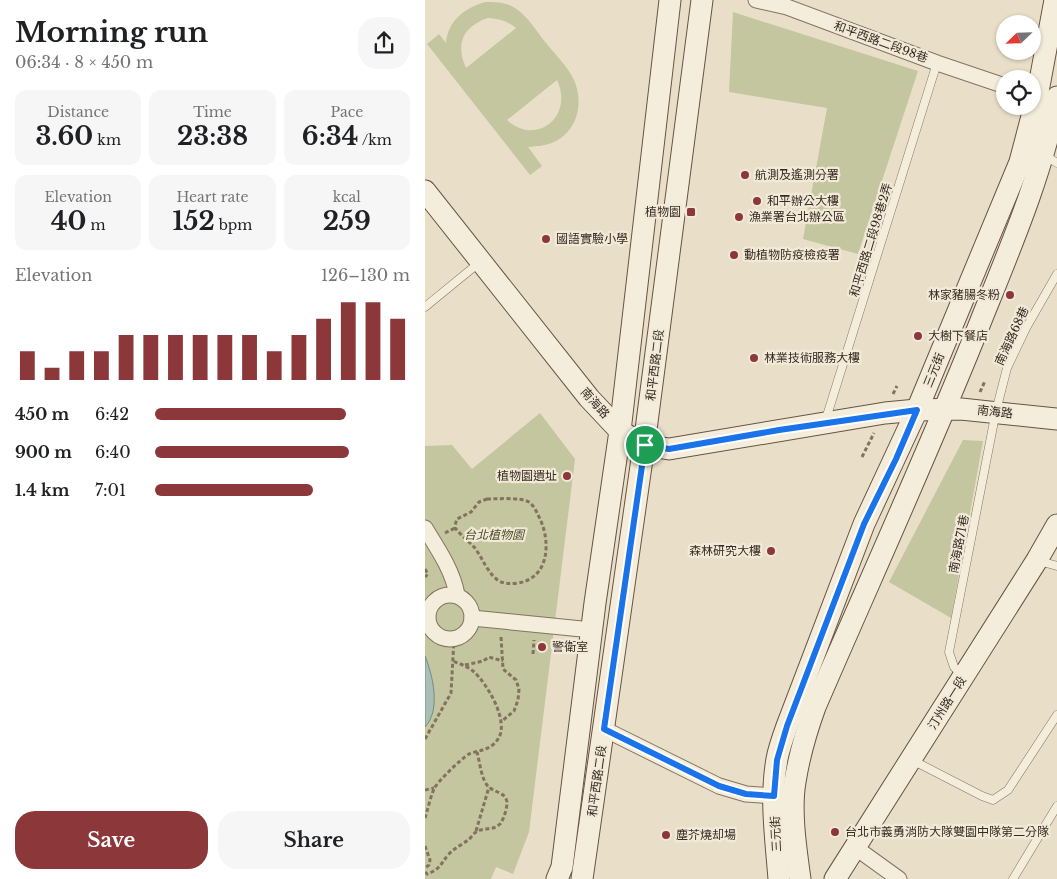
<!DOCTYPE html>
<meta charset="utf-8">
<style>
body{margin:0;font-family:"Libre Baskerville","Noto Sans TC",serif;background:#f6f6f6;color:#202124;height:100vh;display:flex;flex-direction:column;font-size:19px;white-space:nowrap}
*{box-sizing:border-box;margin:0}
p{font-size:16px;color:#757577}
.icon{flex:none;width:28px;height:28px;fill:none;stroke:currentColor;stroke-width:2;stroke-linecap:round;stroke-linejoin:round}
.map{position:relative;flex:1;overflow:hidden}
.side{display:flex;flex-direction:column;background:#fff;width:425px}
.side>*{flex:none}
.needle{width:32px;rotate:247deg}
.buttons{position:absolute;left:571px;top:15px;display:grid;gap:10px}
.buttons a{display:grid;place-items:center;width:45px;height:45px;border-radius:50%;background:#fff;box-shadow:0 1px 4px #0004;font-size:25px}
.pin{position:absolute;display:grid;place-items:center;width:42px;height:42px;color:#fff;margin:-21px;border:2px solid #fff;border-radius:50%;box-shadow:0 1px 5px #0007}
.round{display:grid;place-items:center;flex:none;width:52px;height:52px;border-radius:20px;background:#f6f6f6}
.summary{display:flex;align-items:center;justify-content:space-between;height:85px;padding:0 15px}
h1{font-size:28px;font-weight:800;line-height:38px}
.stats{display:grid;grid-template-columns:repeat(3,1fr);gap:8px;height:85px;padding:5px 15px}
.stats div{display:grid;align-content:center;border-radius:12px;background:#f6f6f6;text-align:center}
.stats b{font-size:25px;font-weight:800}
.stats small{font-size:14px;font-weight:400}
.stats p{font-size:14px}
.chart{height:140px;padding:10px 15px}
.chart p{display:flex;justify-content:space-between}
.chart svg{width:100%;height:90px;margin-top:5px;stroke:#8c373a;stroke-width:6}
.cta{display:flex;gap:10px;margin-top:auto;padding:10px 15px}
.cta a{flex:1;height:58px;border-radius:20px;background:#8c373a;color:#fff;font-size:20px;font-weight:800;line-height:58px;text-align:center}
.cta a+a{background:#f6f6f6;color:#202124}
ul{padding:0 15px;list-style:none;font-size:16px}
li{display:grid;grid-template-columns:80px 60px 1fr;align-items:center;height:38px}
li i{height:12px;border-radius:6px;background:#8c373a}
main{display:flex;flex:1;min-height:0}
.map>svg:first-child{display:block}
.green{fill:#c3c69e;fill-rule:evenodd}
.water{fill:#a9beb7;stroke:#718c84}
.lines{fill:none;stroke-linecap:round;stroke-linejoin:round}
.lane-casing{stroke:#847260;stroke-width:9}
.street-casing{stroke:#847260;stroke-width:17}
.secondary-casing{stroke:#665343;stroke-width:23}
.path{stroke:#847260;stroke-width:3;stroke-dasharray:4 2.5;stroke-linecap:butt}
.lane{stroke:#f5eddb;stroke-width:8}
.street{stroke:#f5eddb;stroke-width:15}
.secondary{stroke:#f5eddb;stroke-width:21}
.route-casing{stroke:#fff;stroke-width:10}
.route{stroke:#1a73e8;stroke-width:6}
.poi-dot{fill:#8c373a;stroke:#f2e9d8;stroke-width:2}
.labels{text-anchor:middle;stroke-width:4.5;stroke-linejoin:round;paint-order:stroke}
.street-label{font-size:12px;fill:#362b21;stroke:#f2e9d8}
.poi-label{font-size:12px;fill:#362b21;stroke:#f2e9d8;text-anchor:start}
.park-label{font-size:12px;font-style:italic;fill:#48502b;stroke:#f2e9d8}
</style>
<main>
<section class="side">
<div class="summary"><div><h1>Morning run</h1><p>06:34 · 8 × 450 m</p></div><a class="round"><svg class="icon" aria-label="share" viewBox="0 0 24 24"><path d="M12 15V3M7 8l5-5 5 5M5 13v7h14v-7"/></svg></a></div>
<div class="stats">
<div><p>Distance</p><b>3.60<small> km</small></b></div>
<div><p>Time</p><b>23:38</b></div>
<div><p>Pace</p><b>6:34<small> /km</small></b></div>
</div>
<div class="stats">
<div><p>Elevation</p><b>40<small> m</small></b></div>
<div><p>Heart rate</p><b>152<small> bpm</small></b></div>
<div><p>kcal</p><b>259</b></div>
</div>
<div class="chart"><p><span>Elevation</span>126–130 m</p>
<svg viewBox="0 0 160 44" preserveAspectRatio="none"><path d="M5 44V30M15 44V38M25 44V30M35 44V30M45 44V22M55 44V22M65 44V22M75 44V22M85 44V22M95 44V22M105 44V30M115 44V22M125 44V14M135 44V6M145 44V6M155 44V14"/></svg>
</div>
<ul>
<li><b>450 m</b>6:42<i style="width:75%"></i></li>
<li><b>900 m</b>6:40<i style="width:76%"></i></li>
<li><b>1.4 km</b>7:01<i style="width:62%"></i></li>
</ul>
<div class="cta"><a>Save</a><a>Share</a></div>
</section>
<div class="map">
<svg width="632" height="879" viewBox="0 0 632 879">
<rect width="100%" height="100%" fill="#e9dfc9"/>
<!-- green -->
<g class="green">
<path d="M60,2C71,2 81,2 90,8C103,16 111,31 121,43C130,54 142,66 149,80C159,102 153,131 129,142C121,146 112,146 103,147L117,166L105,175L2,44L14,34L21,43C23,20 40,8 60,2ZM63,18C75,19 82,21 91,28L41,68C30,44 38,26 63,18ZM132,80C149,116 112,147 82,120Z"/>
<polygon points="308,12 493,71 433,254 378,239 402,108 304,92"/>
<polygon points="115,413 150,459 104,832 88,874 71,867 66,879 0,879 0,446 27,445 47,469"/>
<polygon points="538,440 558,441 526,618 464,582"/>
</g>
<!-- water -->
<path class="water" d="M0,656C8,676 16,710 0,727Z"/>
<g class="lines">
<defs>
<g id="lane">
<polyline points="619,155 632,163"/>
<polyline points="0,307 55,262"/>
<polyline points="400,422 512,63"/>
<polyline points="614,561 632,566"/>
<polyline points="537,675 529,667 524,652 571,411 582,368 601,328 632,274"/>
<polyline points="487,760 557,796 568,800 583,790 632,715"/>
<polyline points="588,879 632,806"/>
</g>
<g id="street">
<polyline points="331,0 362,7 512,63 580,86"/>
<path d="M0,528C13,549 28,571 32,595"/>
<circle cx="25" cy="617" r="22"/>
<polyline points="47,618 167,630"/>
<polyline points="179,729 294,786 321,794 349,796"/>
<polyline points="431,848 474,879"/>
</g>
<g id="secondary">
<polyline points="0,191 164,398 195,431 219,445 244,449 460,413 492,410 536,409 632,419"/>
<polyline points="132,879 137,867 170,603 195,431 245,0"/>
<polyline points="157,879 219,445 277,0"/>
<path d="M354,879C351,840 345,798 352,759C354,748 358,737 362,726L439,524L492,410L595,162L612,97L630,0"/>
<path d="M375,879C371,850 365,811 370,782C374,756 381,732 390,707C446,577 505,449 557,318C586,246 617,174 632,97"/>
<polyline points="410,879 612,560 632,525"/>
</g>
</defs>
<!-- lane casing -->
<use href="#lane" class="lane-casing"/>
<!-- street casing -->
<use href="#street" class="street-casing"/>
<!-- secondary casing -->
<use href="#secondary" class="secondary-casing"/>
<!-- path -->
<g class="path">
<polyline points="555,392 560,381"/>
<polyline points="468,394 472,386"/>
<polyline points="437,457 449,433"/>
<path d="M62,499C72,499 95,497 104,502C108,505 111,510 113,515C126,538 126,578 93,583C86,584 80,584 74,581C62,573 58,558 49,547C43,541 36,535 30,528V525L32,519L46,512L54,502Z"/>
<polyline points="20,533 30,528"/>
<polyline points="0,569 3,574 0,577"/>
<polyline points="76,637 78,669 91,680 94,689 93,700 89,711 77,721"/>
<polyline points="108,654 109,640"/>
<polyline points="40,665 58,661 64,657 78,661"/>
<polyline points="0,739 26,693 29,639"/>
<polyline points="0,790 9,788"/>
<path d="M0,818C3,809 5,798 9,789C11,783 38,757 44,754C55,750 66,750 73,739C85,722 62,683 48,671C42,666 35,664 28,661"/>
<polyline points="51,831 64,787"/>
<polyline points="0,846 5,860 4,865 0,868"/>
<path d="M0,872L2,874C16,869 15,864 24,854C29,848 37,845 43,840C46,838 48,834 51,832C58,827 68,831 75,824C79,819 82,808 82,802C80,791 68,793 62,785C56,777 55,763 52,752"/>
</g>
<!-- lane -->
<use href="#lane" class="lane"/>
<!-- street -->
<use href="#street" class="street"/>
<!-- secondary -->
<use href="#secondary" class="secondary"/>
</g>
<g class="lines">
<defs>
<polygon id="route" points="492,410 471,459 439,524 362,726 352,760 349,796 321,794 294,786 179,729 220,445 244,449 354,430"/>
</defs>
<!-- route casing -->
<use href="#route" class="route-casing"/>
<!-- route -->
<use href="#route" class="route"/>
</g>
<!-- markers -->
<g class="poi-dot">
<circle cx="320" cy="175" r="5"/>
<circle cx="332" cy="201" r="5"/>
<rect x="261" y="207" width="10" height="10" rx="2.5"/>
<circle cx="314" cy="217" r="5"/>
<circle cx="121" cy="239" r="5"/>
<circle cx="309" cy="255" r="5"/>
<circle cx="585" cy="295" r="5"/>
<circle cx="493" cy="336" r="5"/>
<circle cx="329" cy="358" r="5"/>
<circle cx="142" cy="476" r="5"/>
<circle cx="346" cy="551" r="5"/>
<circle cx="117" cy="647" r="5"/>
<circle cx="410" cy="832" r="5"/>
<circle cx="241" cy="835" r="5"/>
</g>
<g class="labels">
<!-- street labels -->
<g class="street-label">
<text transform="translate(456 42) rotate(20)" y="4">和平西路二段98巷</text>
<text transform="translate(446 240) rotate(-73)" y="4">和平西路二段98巷2弄</text>
<text transform="translate(587 336) rotate(-65)" y="4">南海路68巷</text>
<text transform="translate(230 365) rotate(-83)" y="4">和平西路二段</text>
<text transform="translate(509 370) rotate(-68)" y="4">三元街</text>
<text transform="translate(170 403) rotate(48)" y="4">南海路</text>
<text transform="translate(570 412) rotate(6)" y="4">南海路</text>
<text transform="translate(534 544) rotate(-79)" y="4">南海路71巷</text>
<text transform="translate(522 703) rotate(-58)" y="4">汀州路一段</text>
<text transform="translate(172 781) rotate(-82)" y="4">和平西路二段</text>
<text transform="translate(351 834) rotate(-93)" y="4">三元街</text>
</g>
<!-- poi labels -->
<g class="poi-label">
<text x="330" y="179">航測及遙測分署</text>
<text x="342" y="205">和平辦公大樓</text>
<text x="256" y="216" text-anchor="end">植物園</text>
<text x="324" y="221">漁業署台北辦公區</text>
<text x="131" y="243">國語實驗小學</text>
<text x="319" y="259">動植物防疫檢疫署</text>
<text x="575" y="299" text-anchor="end">林家豬腸冬粉</text>
<text x="503" y="340">大樹下餐店</text>
<text x="339" y="362">林業技術服務大樓</text>
<text x="132" y="480" text-anchor="end">植物園遺址</text>
<text x="336" y="555" text-anchor="end">森林研究大樓</text>
<text x="127" y="651">警衛室</text>
<text x="420" y="836">台北市義勇消防大隊雙園中隊第二分隊</text>
<text x="251" y="839">塵芥燒却場</text>
</g>
<!-- park labels -->
<g class="park-label">
<text x="69" y="539">台北植物園</text>
</g>
</g>
</svg>
<div class="buttons">
<a><svg class="needle" viewBox="-14 -14 28 28"><path d="M0-13l5 13h-10z" fill="#e53935"/><path d="M0 13l5-13h-10z" fill="#757577"/></svg></a>
<a><svg class="icon" aria-label="locate" viewBox="0 0 24 24"><circle cx="12" cy="12" r="6"/><path d="M12 2v4M12 18v4M2 12h4M18 12h4"/></svg></a>
</div>
<div class="pin" style="left:220px;top:445px;background:#1e9e55"><svg class="icon" aria-label="arrive" viewBox="0 0 24 24"><path d="M6 21V4h12l-3 4 3 4H6"/></svg></div>
</div>
</main>
